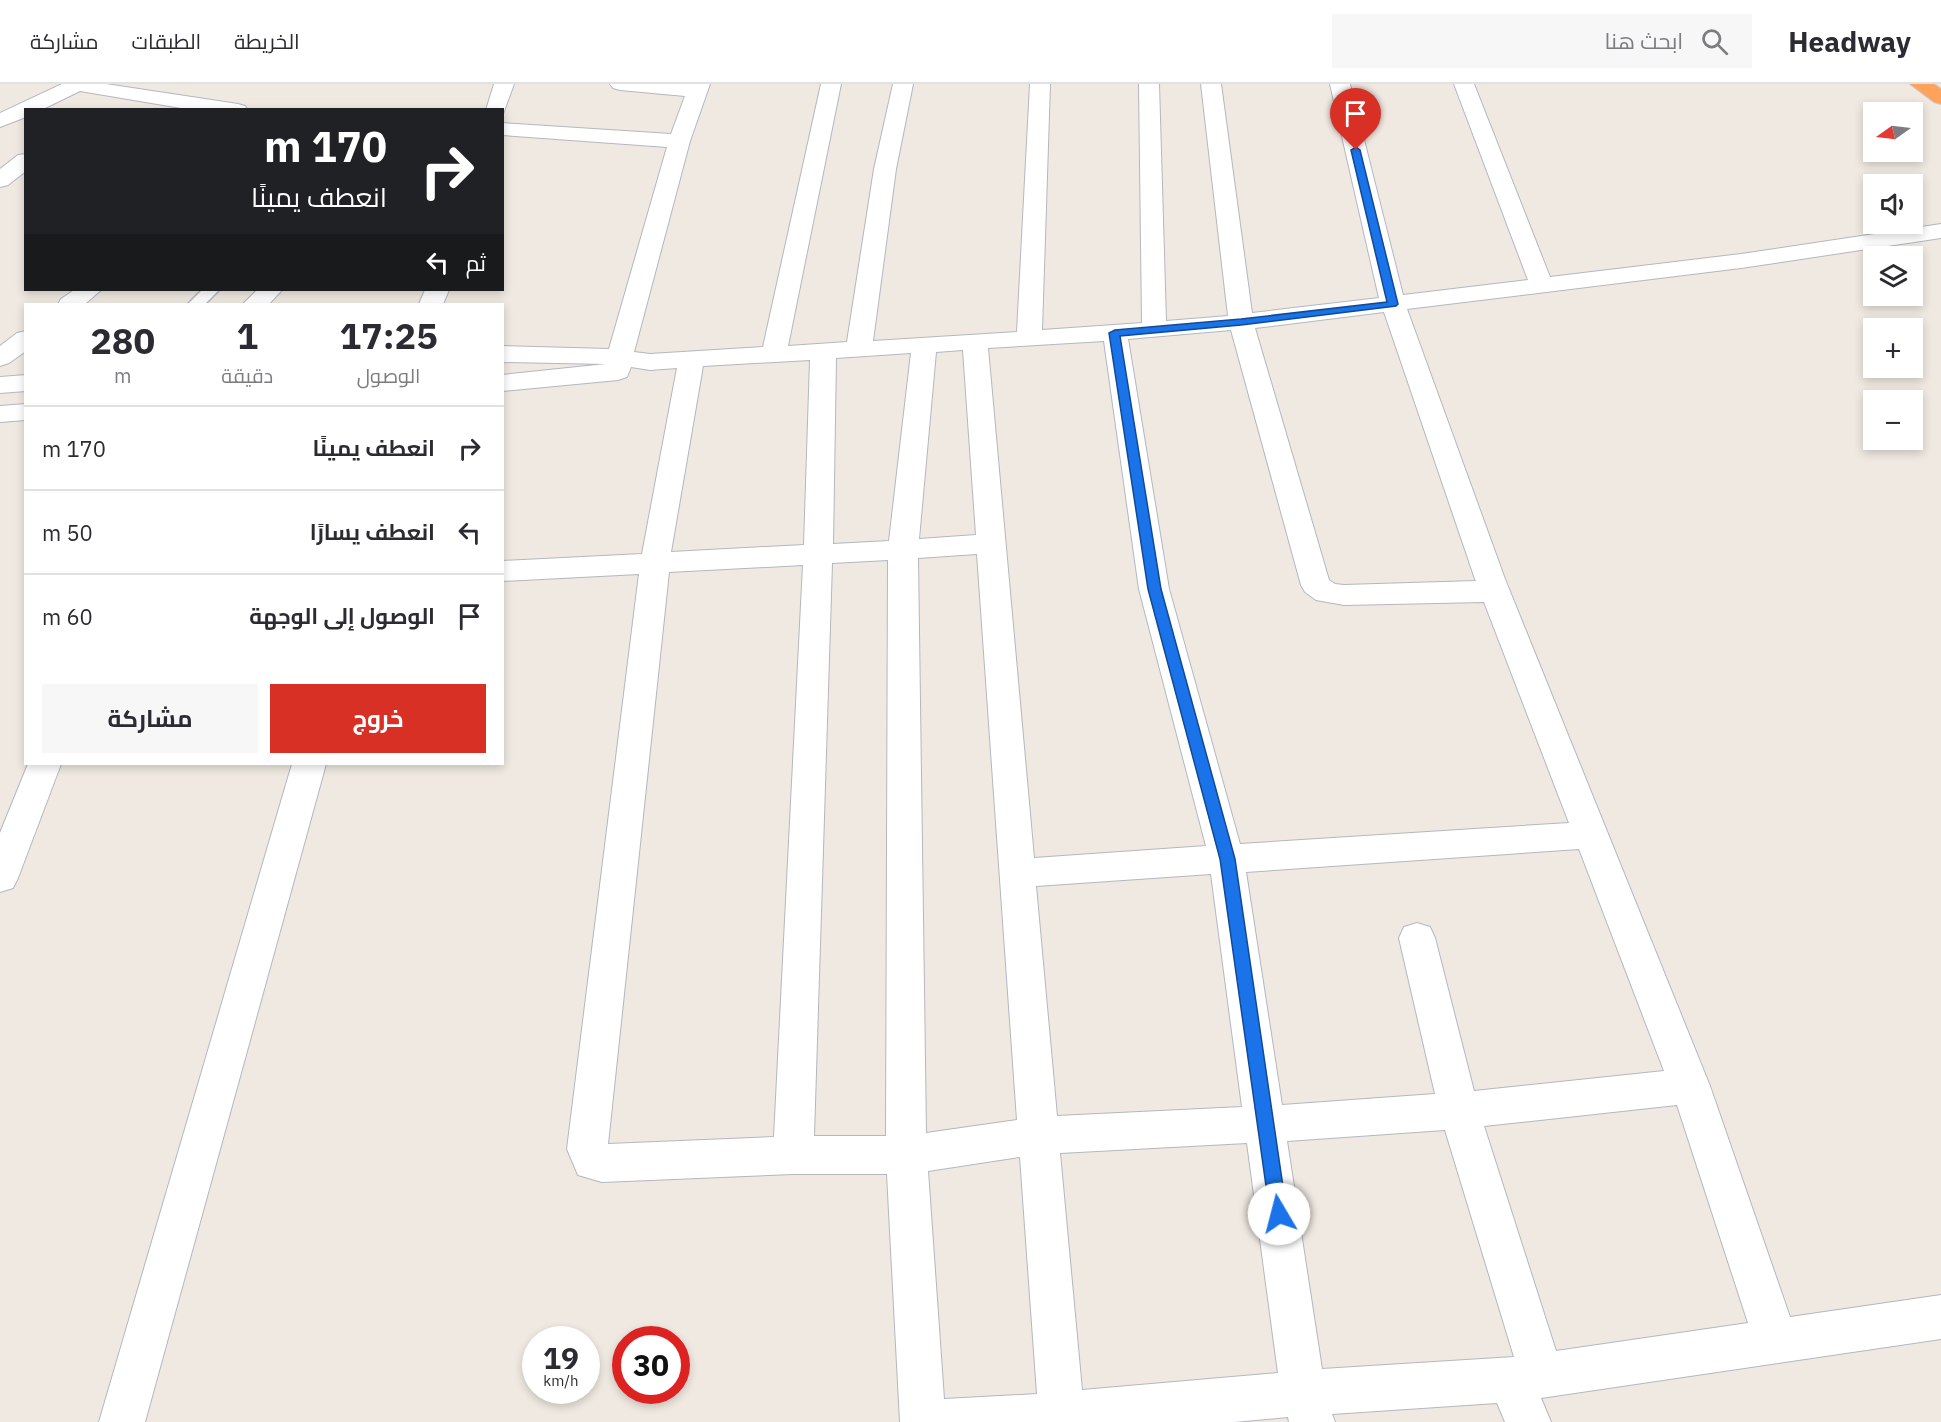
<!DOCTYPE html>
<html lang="ar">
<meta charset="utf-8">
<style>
:root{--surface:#fff;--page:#f7f7f7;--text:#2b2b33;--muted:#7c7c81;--line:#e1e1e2;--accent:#d93025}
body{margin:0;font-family:"IBM Plex Sans",Cairo,sans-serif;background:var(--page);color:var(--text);direction:rtl;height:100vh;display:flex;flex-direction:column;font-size:22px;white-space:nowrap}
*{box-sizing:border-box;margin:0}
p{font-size:20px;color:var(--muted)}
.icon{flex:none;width:33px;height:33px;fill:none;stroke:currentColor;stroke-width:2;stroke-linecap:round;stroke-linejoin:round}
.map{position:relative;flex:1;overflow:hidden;direction:ltr}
.details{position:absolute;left:24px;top:219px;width:480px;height:462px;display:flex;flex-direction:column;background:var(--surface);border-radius:0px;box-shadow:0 3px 9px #0003;direction:rtl}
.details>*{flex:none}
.guide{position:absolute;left:24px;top:24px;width:480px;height:183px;border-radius:0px;box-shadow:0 3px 9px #0003;direction:rtl;background:#202124;color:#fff;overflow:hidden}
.needle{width:39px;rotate:256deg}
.buttons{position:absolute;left:1863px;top:18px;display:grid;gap:12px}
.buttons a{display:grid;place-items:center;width:60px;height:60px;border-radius:0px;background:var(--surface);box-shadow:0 3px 9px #0003;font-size:30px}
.speed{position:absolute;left:522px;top:1242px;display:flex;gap:12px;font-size:30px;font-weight:700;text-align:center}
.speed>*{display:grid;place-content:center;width:78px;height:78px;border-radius:50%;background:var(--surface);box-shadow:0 3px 9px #0003;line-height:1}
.speed small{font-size:15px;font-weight:400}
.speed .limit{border:9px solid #d22;background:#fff;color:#111}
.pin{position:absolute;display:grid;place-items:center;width:51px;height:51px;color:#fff;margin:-62px -26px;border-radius:50% 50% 50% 0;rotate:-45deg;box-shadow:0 0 6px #0007}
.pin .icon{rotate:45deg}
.me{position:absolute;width:66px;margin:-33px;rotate:352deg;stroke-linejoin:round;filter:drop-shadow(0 0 4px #0008)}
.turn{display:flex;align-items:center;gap:21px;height:126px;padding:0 18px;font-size:27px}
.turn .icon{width:78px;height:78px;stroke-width:2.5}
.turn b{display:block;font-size:42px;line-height:51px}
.then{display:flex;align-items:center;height:57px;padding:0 18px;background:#0003;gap:12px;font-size:22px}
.eta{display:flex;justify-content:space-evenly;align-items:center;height:102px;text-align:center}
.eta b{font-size:36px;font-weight:700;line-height:42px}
.action{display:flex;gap:12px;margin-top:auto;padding:12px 18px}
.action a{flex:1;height:69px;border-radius:0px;background:var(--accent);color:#fff;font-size:24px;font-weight:700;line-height:69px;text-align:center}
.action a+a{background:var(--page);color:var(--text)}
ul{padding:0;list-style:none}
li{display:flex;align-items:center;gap:18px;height:84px;padding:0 18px;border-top:2px solid var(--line)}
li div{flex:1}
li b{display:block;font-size:22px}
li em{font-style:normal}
header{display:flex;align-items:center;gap:36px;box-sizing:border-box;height:84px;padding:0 30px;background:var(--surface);border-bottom:2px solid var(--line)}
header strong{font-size:28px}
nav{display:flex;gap:33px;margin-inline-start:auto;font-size:21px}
.search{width:420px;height:54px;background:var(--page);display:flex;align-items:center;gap:15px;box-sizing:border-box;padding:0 21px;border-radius:0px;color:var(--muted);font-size:22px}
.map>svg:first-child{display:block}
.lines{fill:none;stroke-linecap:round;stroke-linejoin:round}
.lane-casing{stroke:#b4b7c1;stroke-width:3}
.street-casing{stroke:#b4b7c1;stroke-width:2}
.secondary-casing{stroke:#b4b7c1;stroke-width:2}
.highway-casing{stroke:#c9c9c9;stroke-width:2}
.lane{fill:#fff;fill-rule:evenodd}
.street{fill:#fff;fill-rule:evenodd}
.secondary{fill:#fff;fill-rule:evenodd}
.highway{fill:#ffa35c;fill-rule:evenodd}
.route{fill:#1a73e8;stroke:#114b97;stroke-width:1.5}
</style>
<header>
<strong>Headway</strong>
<div class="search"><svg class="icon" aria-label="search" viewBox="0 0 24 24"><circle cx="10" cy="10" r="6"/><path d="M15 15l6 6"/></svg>ابحث هنا</div>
<nav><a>الخريطة</a><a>الطبقات</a><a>مشاركة</a></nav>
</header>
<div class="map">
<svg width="1941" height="1338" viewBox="0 0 1941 1338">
<rect width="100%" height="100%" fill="#efe9e1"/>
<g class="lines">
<g class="lane-casing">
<path id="lane" d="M202 206H219L205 220H188Z"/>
</g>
<g class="street-casing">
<g id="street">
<path d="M62 0H106L238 20 245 22 248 26H193L80 7 41 26H26V33L0 43V29Z"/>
<path d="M610 0H710L690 57 634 268 650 270 763 263 821 0H841L788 262 847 258 874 85 893 0H913L896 85 873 257 1017 248 1030 0H1050L1042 246 1142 239 1139 0H1159L1166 237 1228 232 1201 0H1221L1252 229 1379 214 1330 0H1350L1403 211 1528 196 1454 0H1474L1550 193 1741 170 1941 140V154L1741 184 1407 225 1505 495 1710 1002 1790 1233 1941 1211V1255L1541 1314 1551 1338H1505L1497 1319 1332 1330 1335 1338H1289L1288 1333 1234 1338H900L887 1090H793L602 1098 578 1091 567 1065 639 490 502 497V477L642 470 677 284 650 286 631 283 627 293 618 296 502 307V291L606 280 502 278V262L609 265 667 63 502 51V39L671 50 685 12 620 6 613 4ZM1384 228 1475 495 1476 497 1344 501 1335 500 1329 496 1255 244ZM1231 246 1301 501 1305 508 1316 516 1344 521 1484 518 1569 739 1240 760 1169 505 1128 255ZM1104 257 1139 505 1206 762 1034 774 988 264ZM963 266 976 451 919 455 936 268ZM911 269 889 457 833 460 836 274ZM810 276 804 461 671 468 703 282ZM977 470 1017 1036 926 1049 918 474ZM888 476 886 1052H814L832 479ZM803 481 774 1053 608 1060 669 488ZM1579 765 1664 987 1474 1007 1435 854 1430 843 1417 839 1404 843 1399 854 1435 1010 1282 1021 1246 788ZM1211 790 1242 1023 1057 1032 1036 802ZM1677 1021 1748 1239 1556 1267 1484 1042ZM1445 1046 1514 1273 1322 1285 1287 1057ZM1247 1059 1278 1289 1082 1306 1060 1069ZM1020 1073 1037 1310 944 1315 928 1087Z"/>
<path d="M26 70V87L8 101 0 103V85L18 71Z"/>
<path d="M74 206H101L85 220H58L61 215Z"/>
<path d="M257 206H282L269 220H243Z"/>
<path d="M26 247V267L9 279 0 282V262L17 249Z"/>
<path d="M26 291V307L0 309V293Z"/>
<path d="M26 320V336L0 338V322Z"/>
<path d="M28 680H61L18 794 13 804 0 808V749Z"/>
</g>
</g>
<g class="secondary-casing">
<g id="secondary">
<path d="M494 0H514L503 30 502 26H486Z"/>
<path d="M425 206H449L443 220H419Z"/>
<path d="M292 680H326L145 1338H99Z"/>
</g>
</g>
<g class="highway-casing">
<path id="highway" d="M1910 0H1934L1941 5V20L1934 18Z"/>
</g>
<use href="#lane" class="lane"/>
<use href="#street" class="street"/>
<use href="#secondary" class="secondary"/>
<use href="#highway" class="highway"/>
</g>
<path class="route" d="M1356 63 1360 66 1398 220 1396 222 1241 241 1120 252 1161 505 1235 775 1287 1130 1285 1136 1279 1138 1272 1136 1270 1130 1220 775 1148 505 1109 249 1115 246 1241 235 1387 218 1351 66Z"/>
</svg>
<div class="buttons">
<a><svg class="needle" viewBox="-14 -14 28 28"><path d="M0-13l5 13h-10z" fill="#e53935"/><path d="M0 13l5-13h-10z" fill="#7c7c81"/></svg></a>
<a><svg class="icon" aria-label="sound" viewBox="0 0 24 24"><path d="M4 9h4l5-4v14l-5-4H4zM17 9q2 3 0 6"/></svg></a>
<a><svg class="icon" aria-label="layers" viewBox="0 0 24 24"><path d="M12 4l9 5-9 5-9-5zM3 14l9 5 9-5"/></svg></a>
<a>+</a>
<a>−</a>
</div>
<div class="speed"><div>19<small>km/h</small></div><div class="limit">30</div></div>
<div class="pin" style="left:1356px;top:66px;background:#d93025"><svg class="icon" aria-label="arrive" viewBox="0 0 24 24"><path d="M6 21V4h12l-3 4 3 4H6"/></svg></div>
<svg class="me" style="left:1279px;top:1130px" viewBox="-20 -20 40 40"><circle r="19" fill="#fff"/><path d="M0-13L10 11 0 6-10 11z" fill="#1a73e8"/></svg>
<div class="guide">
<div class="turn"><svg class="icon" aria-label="right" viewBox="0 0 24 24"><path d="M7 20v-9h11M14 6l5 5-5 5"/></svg><div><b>170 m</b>انعطف يمينًا</div></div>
<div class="then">ثم<svg class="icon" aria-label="left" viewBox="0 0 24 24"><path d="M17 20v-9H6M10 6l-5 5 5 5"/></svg></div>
</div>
<section class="details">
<div class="eta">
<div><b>17:25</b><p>الوصول</p></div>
<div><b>1</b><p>دقيقة</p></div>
<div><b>280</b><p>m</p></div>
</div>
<ul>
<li><svg class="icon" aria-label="right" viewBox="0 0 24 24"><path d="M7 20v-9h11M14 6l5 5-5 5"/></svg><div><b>انعطف يمينًا</b></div><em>170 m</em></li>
<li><svg class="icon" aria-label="left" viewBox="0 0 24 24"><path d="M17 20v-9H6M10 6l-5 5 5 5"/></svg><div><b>انعطف يسارًا</b></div><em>50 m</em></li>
<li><svg class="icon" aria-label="arrive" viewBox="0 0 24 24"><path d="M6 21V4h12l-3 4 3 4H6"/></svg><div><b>الوصول إلى الوجهة</b></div><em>60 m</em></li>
</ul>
<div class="action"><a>خروج</a><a>مشاركة</a></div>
</section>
</div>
